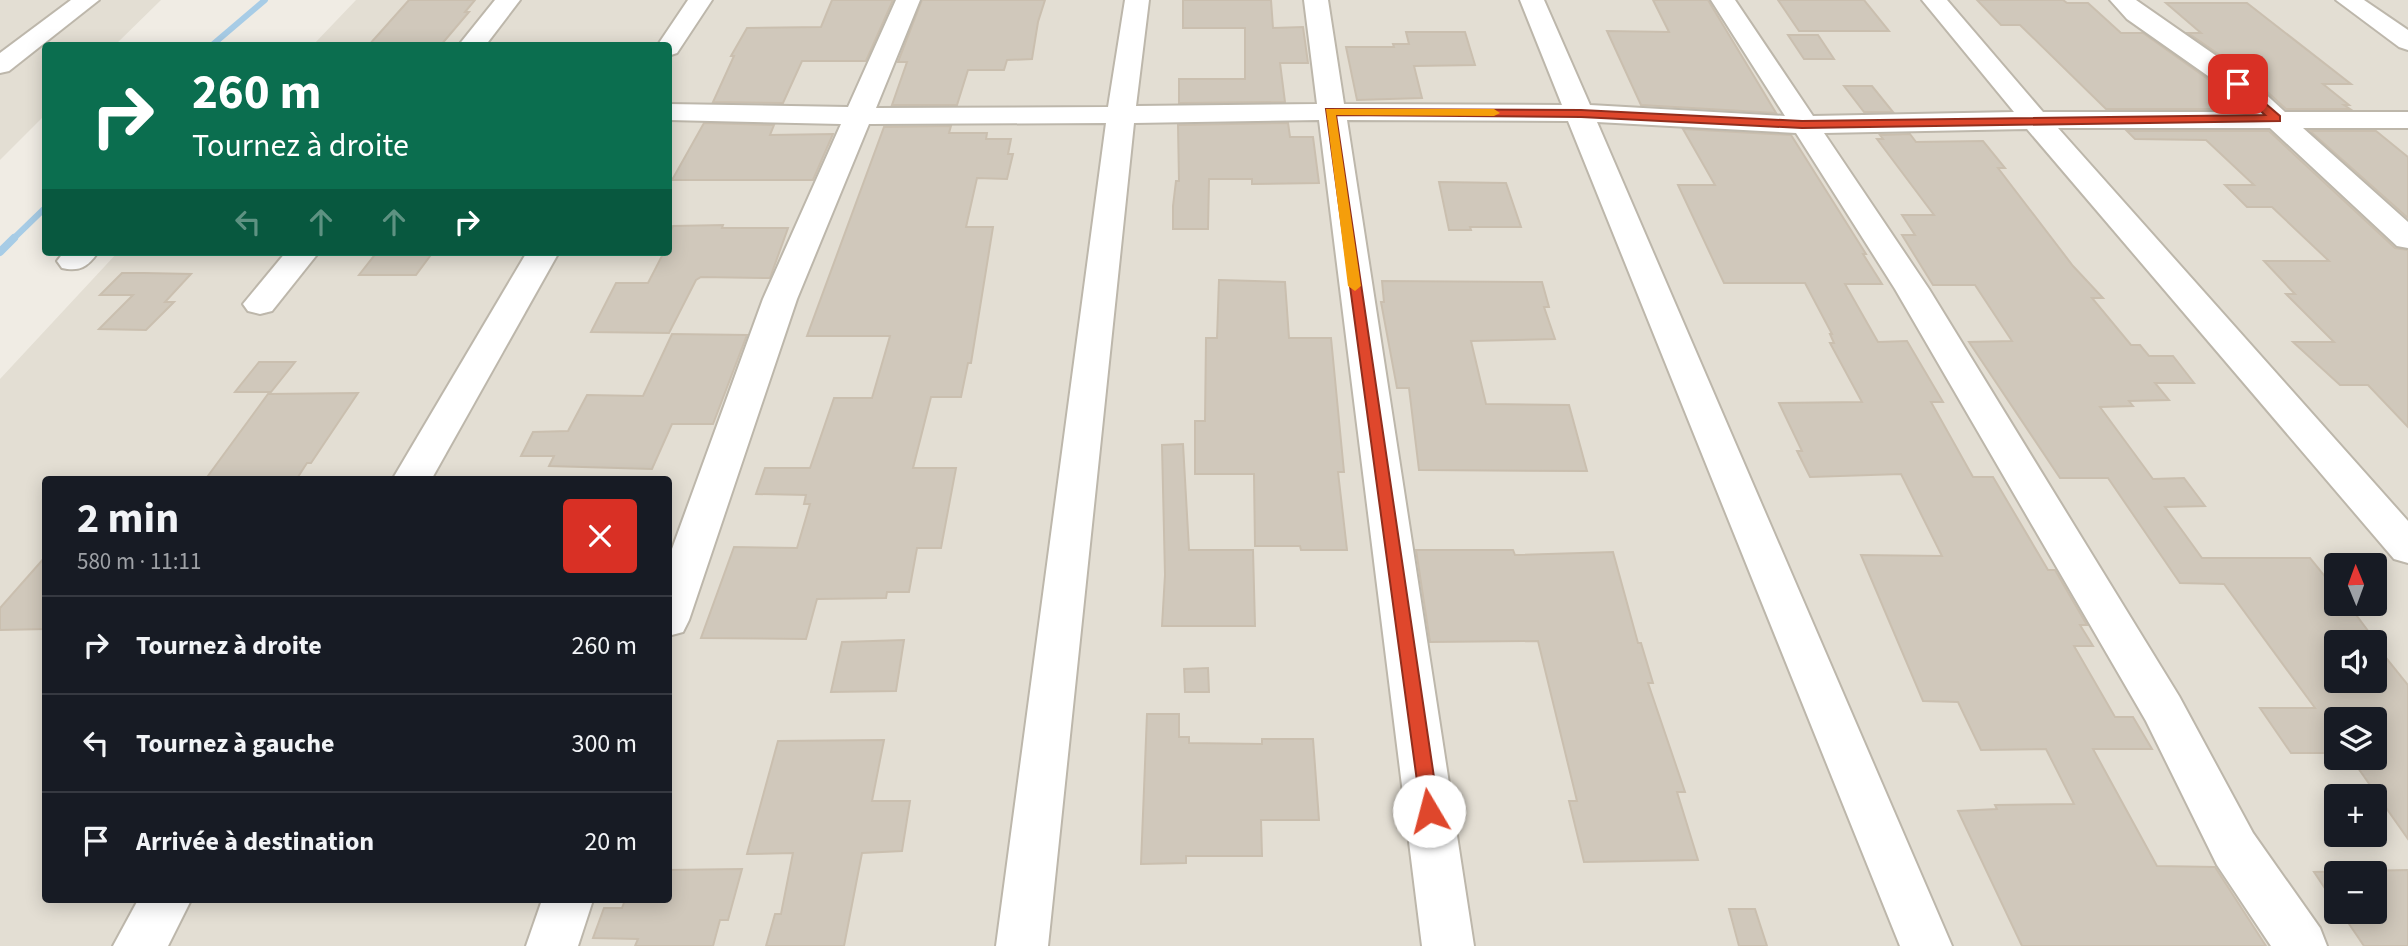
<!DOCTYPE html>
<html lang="fr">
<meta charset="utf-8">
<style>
:root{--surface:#171b24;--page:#242831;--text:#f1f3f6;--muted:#9ea1a6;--line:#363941}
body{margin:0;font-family:"Source Sans 3",sans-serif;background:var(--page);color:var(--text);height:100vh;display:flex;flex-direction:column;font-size:26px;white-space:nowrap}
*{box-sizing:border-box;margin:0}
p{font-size:23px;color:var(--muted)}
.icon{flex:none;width:38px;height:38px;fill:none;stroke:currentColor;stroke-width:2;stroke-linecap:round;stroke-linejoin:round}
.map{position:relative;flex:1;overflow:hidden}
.sheet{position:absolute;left:42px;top:476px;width:630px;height:427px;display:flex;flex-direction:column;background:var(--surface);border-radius:7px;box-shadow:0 4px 18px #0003}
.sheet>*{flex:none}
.hud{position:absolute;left:42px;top:42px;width:630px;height:214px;border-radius:7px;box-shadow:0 4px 18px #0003;background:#0b6e4f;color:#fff;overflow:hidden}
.needle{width:46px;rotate:359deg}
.controls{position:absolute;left:2324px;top:553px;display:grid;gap:14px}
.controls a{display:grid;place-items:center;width:63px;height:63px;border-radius:7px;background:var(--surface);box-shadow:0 4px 18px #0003;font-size:35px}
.pin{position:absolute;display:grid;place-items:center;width:60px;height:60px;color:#fff;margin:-30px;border-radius:14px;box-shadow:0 4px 10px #0006}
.me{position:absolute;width:77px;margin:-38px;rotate:352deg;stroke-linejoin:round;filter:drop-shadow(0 0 5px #0008)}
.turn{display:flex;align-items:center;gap:24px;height:147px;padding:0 35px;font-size:32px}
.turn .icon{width:91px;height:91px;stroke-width:2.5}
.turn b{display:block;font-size:49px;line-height:60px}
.lanes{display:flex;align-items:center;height:66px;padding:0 35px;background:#0003;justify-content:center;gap:35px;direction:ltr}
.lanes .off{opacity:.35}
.round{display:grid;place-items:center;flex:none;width:74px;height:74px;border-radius:7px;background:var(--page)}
.headline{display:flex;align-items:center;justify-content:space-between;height:119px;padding:0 35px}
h1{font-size:42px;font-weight:700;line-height:52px}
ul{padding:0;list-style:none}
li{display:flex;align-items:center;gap:21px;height:98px;padding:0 35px;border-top:2px solid var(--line)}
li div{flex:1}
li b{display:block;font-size:26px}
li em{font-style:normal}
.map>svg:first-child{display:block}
.residential{fill:#e3ded3;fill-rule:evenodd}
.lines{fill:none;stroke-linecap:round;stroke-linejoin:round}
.stream-far1{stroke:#a7cce6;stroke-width:6}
.stream{stroke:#a7cce6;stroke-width:8}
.building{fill:#d0c8bb;stroke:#cabfaf;stroke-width:2}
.minor-casing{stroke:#bdb7ab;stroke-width:4}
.minor{fill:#fff;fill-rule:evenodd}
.route{fill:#df472c;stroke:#912e1d;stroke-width:2}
.slow{fill:#f59e0b}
</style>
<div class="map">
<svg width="2408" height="946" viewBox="0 0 2408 946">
<rect width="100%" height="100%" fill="#f0ece4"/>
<g class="residential">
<path d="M0 0H161L115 45 46 46 45 115 0 160Z"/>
<path d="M356 0H2408V946H0V379L118 252H668V46L313 45ZM46 480H668V900H46ZM2336 565H2375V604H2336ZM2336 642H2375V681H2336ZM2336 719H2375V758H2336ZM2336 796H2375V835H2336ZM2336 873H2375V912H2336Z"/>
</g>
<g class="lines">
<g class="stream-far1">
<path d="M211 46 265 0"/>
<path d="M12 240 46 207"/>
</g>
<path class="stream" d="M0 252 14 238"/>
</g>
<g class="building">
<path d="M409 0H475L465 12H469L441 45 368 46Z"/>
<path d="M832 0H893L866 61H802L783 103 713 102 734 56H731L747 28 821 27Z"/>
<path d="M922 0H1045L1038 22 1032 59 1007 60 1004 70H968L957 105H892L907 62H898Z"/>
<path d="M1183 0H1271L1273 28 1303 27 1308 63H1280L1285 102 1179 103V79H1245V28H1183Z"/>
<path d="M1653 0H1708L1776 113 1641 105 1607 31 1669 32Z"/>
<path d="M1778 0H1864L1889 31H1799Z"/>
<path d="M1977 0H2063L2067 3H2088L2121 33H2143L2226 92 2245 109H2106L2020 25H2001Z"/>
<path d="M2166 3H2247L2351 84H2323L2349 105H2344L2350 109H2286L2250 76 2188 33H2201Z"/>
<path d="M1406 32H1465L1475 65 1414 66 1422 98 1357 100 1346 47H1394L1393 44H1409Z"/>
<path d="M1788 35H1818L1834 59H1804Z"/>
<path d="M1844 86H1872L1893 112H1864Z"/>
<path d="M704 123 774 125 770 135 833 134 813 180H672Z"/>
<path d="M1288 123 1290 137H1313L1319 183 1252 184V179H1209L1208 229H1173V206L1176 181H1179L1178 125Z"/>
<path d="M951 126 949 133H987L986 139H1011L1008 154H1013L1007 179 977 178 966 227H993L971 363H968L961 397H931L913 468H956L941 548H917L909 592H887L886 598 817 599 806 639 701 638 734 547 797 548 810 504H804L806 495 756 494 765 468H810L834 398H872L890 336H807L884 127Z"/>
<path d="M1683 129 1791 135 1866 254H1863L1882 284H1845L1878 342 1907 341 1943 402H1931L1973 477H1993L2048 570H2055L2087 625H2080L2093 646H2074L2115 717H2133L2152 749H2093L2157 866 2215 867 2266 946H2022L1958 811 1997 809 1995 805 2074 804 2046 749 1981 750 1958 702 1923 701 1861 555 1942 556 1901 474 1810 477 1797 451H1802L1779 403 1862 402 1830 343H1834L1830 334H1832L1805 283H1724L1678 185H1715Z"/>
<path d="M2127 131H2269L2395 248 2408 250V427L2368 385H2340L2293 342H2334L2286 294H2295L2264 261H2329L2272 207H2247L2225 185H2254L2206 140 2135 139Z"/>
<path d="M2310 131H2376L2408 157V218Z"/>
<path d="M1910 134 1916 142 1983 141 2005 168H1998L2073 266 2103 298H2092L2131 345H2140L2149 356H2173L2194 383H2155L2169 400 2129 401 2133 406 2100 407 2153 479 2184 478 2205 506 2165 507 2202 558H2310L2336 590V604H2348L2377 643 2336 642V681H2375V644L2408 685V839L2351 758H2375V719H2336V753H2291L2260 708H2315L2224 584 2180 583 2108 478H2060L1969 342 2012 341 1975 285H1933L1902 235H1915L1902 215H1934L1877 139H1883L1880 135Z"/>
<path d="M1439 182 1506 183 1521 227H1470L1471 230H1449Z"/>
<path d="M723 225 722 228H788L770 278 701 277 696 280 669 333 591 332 616 283H648L664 252H668V236L673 226Z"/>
<path d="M377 252H433L416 275H359Z"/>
<path d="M122 273H144L191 274 165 302H174L146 330 99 329 133 295H100Z"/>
<path d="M1219 280 1285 282 1289 338H1331L1344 472H1338L1347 550H1301L1300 546H1255L1254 474H1195V421H1205L1206 338H1217Z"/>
<path d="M1382 281 1542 282 1549 307H1544L1555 339 1471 341 1486 404 1569 405 1587 471 1419 470 1409 388H1397L1381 302H1384Z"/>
<path d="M672 334 747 335 713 424H672L652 469 549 466 554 456H521L533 432 568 431 587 395 643 396Z"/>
<path d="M259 362H295L271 392H235Z"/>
<path d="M358 393 311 463H307L296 480H205L268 394Z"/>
<path d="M1183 444 1189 550H1253L1255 626H1162L1165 575 1162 445Z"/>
<path d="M1416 550H1513L1515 555 1613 552 1638 643H1641L1653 683H1648L1685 792H1677L1698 860 1584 862 1569 801H1577L1538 641 1430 642Z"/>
<path d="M46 556V629L0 630V608Z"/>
<path d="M904 640 896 691 831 692 842 642Z"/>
<path d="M1208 668 1209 692H1185L1184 669Z"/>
<path d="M1147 714H1179V737H1189V743L1262 744V739H1313L1319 820H1261L1262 856H1186V863L1141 864Z"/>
<path d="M884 740 872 801H910L902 851 862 853 844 946H766L775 914H781L793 853 747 854 778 741Z"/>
<path d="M742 869 728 920H720L713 946H635L638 939 593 938 604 908H622L625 900H668V870Z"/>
<path d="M2408 870V946H2364L2341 912H2375V873H2336V905L2314 872Z"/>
<path d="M1729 909H1755L1767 946H1739Z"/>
</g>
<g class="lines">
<g class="minor-casing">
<g id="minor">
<path d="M71 0H99L9 71 0 73V53Z"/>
<path d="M495 0H520L485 46H458Z"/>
<path d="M688 0H712L677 53 668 56V46H657Z"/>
<path d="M896 0H920L876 108 1108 107 1125 0H1149L1136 106 1317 104 1304 0H1328L1344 104 1562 105 1520 0H1544L1590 105 1785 116 1711 0H1735L1813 116 2014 112 1922 0H1947L2043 112H2252L2228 90 2127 19 2110 0H2136L2248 78 2285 112H2408V128H2303L2408 222V248L2397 246 2270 128H2058L2408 521V563L2394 559 2027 129 1824 133 1929 289 2179 696 2253 833 2320 928 2327 946H2271L2217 865 2146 721 1895 289 1796 133 1597 122 1952 946H1900L1568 121 1347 120 1474 946H1422L1319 120 1134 123 1048 946H996L1106 123 869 124 797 299 689 620 683 632 668 636V560L763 299 841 124 668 120V104L848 107Z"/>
<path d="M2336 0H2364L2408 30V50L2399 47Z"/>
<path d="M64 252H98C88 267 79 272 62 268L57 261Z"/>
<path d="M286 252H319L272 311 260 314 248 311 243 304Z"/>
<path d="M527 252H559L431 480H392Z"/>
<path d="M138 900H191L168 946H113Z"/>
<path d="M542 900H593L578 946H526Z"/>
</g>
</g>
<use href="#minor" class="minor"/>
</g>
<path class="route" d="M2238 80 2280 116V121L1802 128 1581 117 1336 115 1439 811 1436 818 1429 820 1422 818 1326 109 1581 110 1802 121 2265 115 2234 86 2233 84Z"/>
<path class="slow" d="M1326 109H1494L1500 113 1494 116 1336 115 1361 286 1355 291 1348 286Z"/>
</svg>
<div class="controls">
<a><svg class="needle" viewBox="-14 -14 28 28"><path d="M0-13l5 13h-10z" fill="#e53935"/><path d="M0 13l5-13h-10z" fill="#9ea1a6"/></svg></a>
<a><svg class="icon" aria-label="sound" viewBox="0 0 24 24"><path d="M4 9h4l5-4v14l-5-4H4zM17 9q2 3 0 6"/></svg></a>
<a><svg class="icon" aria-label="layers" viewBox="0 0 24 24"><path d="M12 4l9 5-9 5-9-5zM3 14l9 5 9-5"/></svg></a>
<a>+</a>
<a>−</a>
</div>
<div class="pin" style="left:2238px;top:84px;background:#d93025"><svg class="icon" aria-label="arrive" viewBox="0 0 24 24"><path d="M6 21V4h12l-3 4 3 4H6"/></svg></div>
<svg class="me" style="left:1429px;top:811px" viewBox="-20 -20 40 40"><circle r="19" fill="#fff"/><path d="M0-13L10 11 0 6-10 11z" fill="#df472c"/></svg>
<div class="hud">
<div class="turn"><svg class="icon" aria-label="right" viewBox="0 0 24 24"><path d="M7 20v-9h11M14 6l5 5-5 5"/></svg><div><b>260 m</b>Tournez à droite</div></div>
<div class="lanes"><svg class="icon off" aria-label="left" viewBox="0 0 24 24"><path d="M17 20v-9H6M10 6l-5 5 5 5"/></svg><svg class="icon off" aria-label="ahead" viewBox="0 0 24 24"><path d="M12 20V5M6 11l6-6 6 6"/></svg><svg class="icon off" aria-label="ahead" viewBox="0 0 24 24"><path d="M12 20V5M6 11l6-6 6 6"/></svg><svg class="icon" aria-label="right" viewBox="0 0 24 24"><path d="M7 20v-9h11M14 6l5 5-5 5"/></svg></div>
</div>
<section class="sheet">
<div class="headline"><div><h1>2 min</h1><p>580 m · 11:11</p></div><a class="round" style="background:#d93025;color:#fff"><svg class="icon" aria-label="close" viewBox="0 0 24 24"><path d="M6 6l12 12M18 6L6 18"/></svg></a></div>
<ul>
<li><svg class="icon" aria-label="right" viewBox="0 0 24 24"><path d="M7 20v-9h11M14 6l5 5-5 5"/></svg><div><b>Tournez à droite</b></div><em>260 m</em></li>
<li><svg class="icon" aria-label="left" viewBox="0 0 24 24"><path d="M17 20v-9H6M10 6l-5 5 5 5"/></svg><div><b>Tournez à gauche</b></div><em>300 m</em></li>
<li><svg class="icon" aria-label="arrive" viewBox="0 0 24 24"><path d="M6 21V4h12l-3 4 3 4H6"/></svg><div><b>Arrivée à destination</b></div><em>20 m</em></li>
</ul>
</section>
</div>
